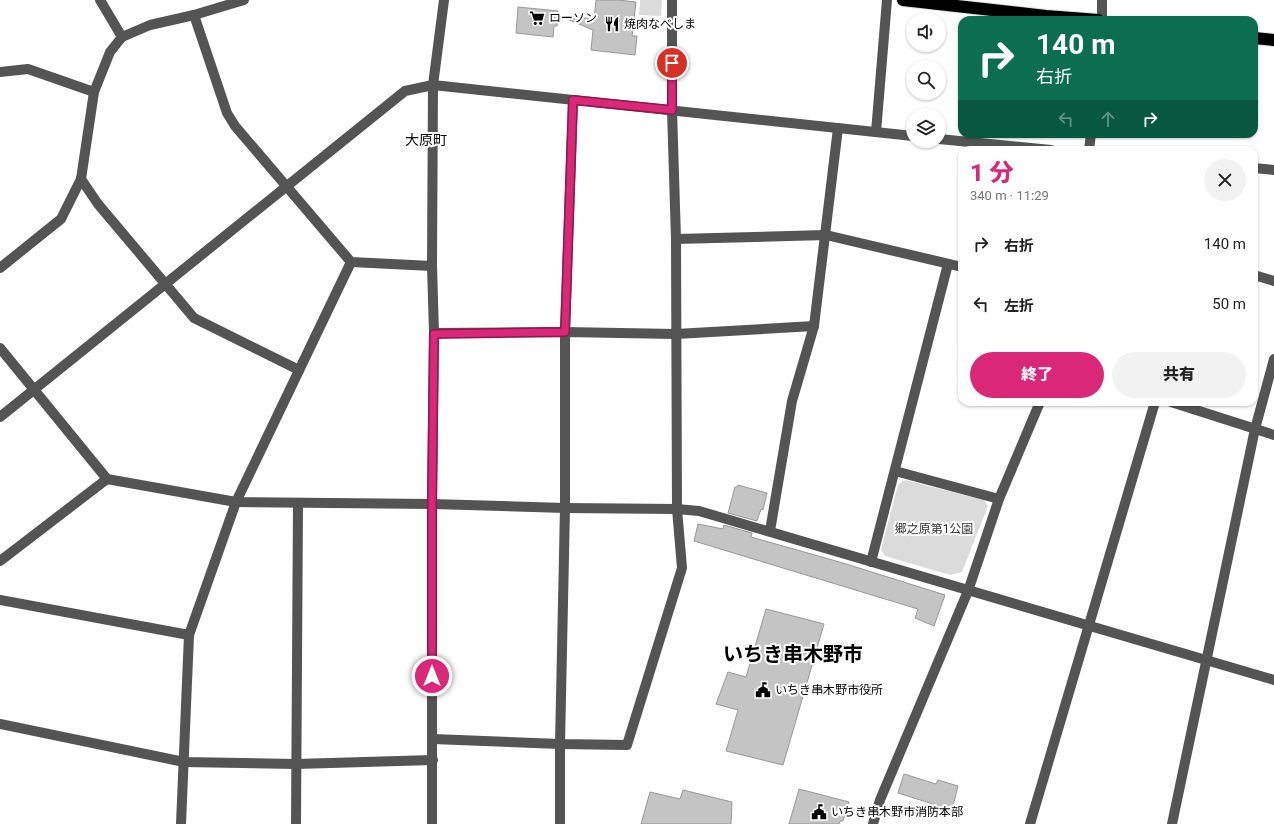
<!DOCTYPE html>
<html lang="ja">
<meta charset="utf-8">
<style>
:root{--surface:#fff;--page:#f2f2f2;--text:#222;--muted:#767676;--accent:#db2777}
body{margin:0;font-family:Roboto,"Noto Sans JP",sans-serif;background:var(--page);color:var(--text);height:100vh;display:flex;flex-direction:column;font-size:15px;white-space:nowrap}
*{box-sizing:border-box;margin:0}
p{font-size:13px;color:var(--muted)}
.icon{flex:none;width:22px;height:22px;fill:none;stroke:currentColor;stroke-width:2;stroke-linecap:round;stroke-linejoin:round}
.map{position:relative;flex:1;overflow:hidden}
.panel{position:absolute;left:958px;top:146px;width:300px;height:260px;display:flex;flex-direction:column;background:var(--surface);border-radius:12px;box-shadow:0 1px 3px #0004}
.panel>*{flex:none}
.hud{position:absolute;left:958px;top:16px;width:300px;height:122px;border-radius:12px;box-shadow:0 1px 3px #0004;background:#0b6e4f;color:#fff;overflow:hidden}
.controls{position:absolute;left:906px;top:12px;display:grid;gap:8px}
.controls a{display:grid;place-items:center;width:40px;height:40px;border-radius:50%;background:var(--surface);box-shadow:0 1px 3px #0004;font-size:20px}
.pin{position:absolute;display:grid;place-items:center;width:34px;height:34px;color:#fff;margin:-17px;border:2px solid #fff;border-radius:50%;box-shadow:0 1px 4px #0007}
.me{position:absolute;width:44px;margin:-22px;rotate:0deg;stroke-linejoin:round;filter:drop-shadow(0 0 3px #0008)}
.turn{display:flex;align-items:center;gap:14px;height:84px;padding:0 12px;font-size:18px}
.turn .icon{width:52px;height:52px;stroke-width:2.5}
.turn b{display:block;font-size:28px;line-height:34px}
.lanes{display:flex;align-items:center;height:38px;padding:0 12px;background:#0003;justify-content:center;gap:20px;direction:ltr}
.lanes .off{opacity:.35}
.round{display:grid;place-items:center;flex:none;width:42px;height:42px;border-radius:21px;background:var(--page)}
.headline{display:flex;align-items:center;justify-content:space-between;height:68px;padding:0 12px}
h1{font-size:24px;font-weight:800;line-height:30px;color:var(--accent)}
.button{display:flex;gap:8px;margin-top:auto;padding:8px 12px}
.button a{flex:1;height:46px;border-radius:24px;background:var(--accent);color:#fff;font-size:16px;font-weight:800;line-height:46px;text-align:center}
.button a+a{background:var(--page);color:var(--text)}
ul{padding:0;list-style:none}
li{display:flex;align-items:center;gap:12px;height:60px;padding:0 12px}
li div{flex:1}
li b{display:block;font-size:15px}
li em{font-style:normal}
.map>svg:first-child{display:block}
.green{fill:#dbdbdb}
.building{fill:#c4c4c4;stroke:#989898}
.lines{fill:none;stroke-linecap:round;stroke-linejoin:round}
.highway-casing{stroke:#dbdbdb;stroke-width:14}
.minor{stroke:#545454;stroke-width:10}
.highway{stroke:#000;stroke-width:12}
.route-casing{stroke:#8e194d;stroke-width:10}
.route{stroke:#db2777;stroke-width:7}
.labels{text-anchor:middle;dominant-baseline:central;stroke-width:4;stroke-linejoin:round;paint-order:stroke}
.poi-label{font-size:12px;fill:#000;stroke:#fff;text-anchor:start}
.park-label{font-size:12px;fill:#323232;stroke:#fff}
.quarter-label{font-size:14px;fill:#000;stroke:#fff}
.town-label{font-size:20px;font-weight:bold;fill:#000;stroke:#fff}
</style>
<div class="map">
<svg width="1274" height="824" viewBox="0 0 1274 824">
<rect width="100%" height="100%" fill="#fff"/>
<g class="green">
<path d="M640 0H662L661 16 639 15Z"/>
<path d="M905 480 984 500 988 506 962 572 950 575 885 556 881 549 898 485Z"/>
</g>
<g class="building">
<path d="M596 0H618L636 2 632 36H637L635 55 591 50 593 30 567 19 568 16 594 19Z"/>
<path d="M518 7 558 11 557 26H554L553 37 516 33Z"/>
<path d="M738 485 767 493 763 510 761 509 757 521 728 513 735 487H737Z"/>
<path d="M698 524 723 529 724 525 752 533 751 537 843 563 945 595 934 626 915 618 918 609 694 541Z"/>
<path d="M766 609 824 624 783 765 726 751 738 710 716 704 728 672 746 677Z"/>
<path d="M904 774 936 784 938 780 958 786 952 810 898 793Z"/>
<path d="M799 789 849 802 843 821H840L839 824H789Z"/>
<path d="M683 790 732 802 731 824H641L650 792 680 799Z"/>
</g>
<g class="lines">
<g class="highway-casing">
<g id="highway">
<path d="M903 0 1046 16 1098 20"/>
<path d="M1254 38 1274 40"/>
</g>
</g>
<g class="minor">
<path d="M100 0 122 37"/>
<path d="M1102 0V20"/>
<path d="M194 15 227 113 235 126 351 262 432 266"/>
<path d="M0 72 28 69 94 92"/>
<path d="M876 132 887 0"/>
<path d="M939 139 1051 150"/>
<path d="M1089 150 1091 134"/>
<path d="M1254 168 1274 170"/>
<path d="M81 179 98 204 194 318 299 370"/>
<path d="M676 239 826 235 962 267"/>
<path d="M0 268 61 219 81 179 94 92 110 52 122 37 150 25 194 15 244 0"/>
<path d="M1254 275 1274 281"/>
<path d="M434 333 565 332 676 334 814 326"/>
<path d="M0 348 107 479 236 502 432 504 565 508 677 509 699 511 1274 680"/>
<path d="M1171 402 1274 435"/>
<path d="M0 417 405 91 433 85 913 136"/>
<path d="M895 471 999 499"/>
<path d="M770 531 792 401 814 326 838 128"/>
<path d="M0 561 107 479"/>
<path d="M871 562 948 264"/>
<path d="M0 600 189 635"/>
<path d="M0 724 184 762 296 764 433 760"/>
<path d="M433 739 560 744 627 745 682 568 677 509 676 239 672 110V0"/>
<path d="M181 824 189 635 236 502 351 262"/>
<path d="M296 824 298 503"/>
<path d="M432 824V504L434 333 432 266 433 85 444 0"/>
<path d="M560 824V744L565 508V332L573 100"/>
<path d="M873 824 880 800 968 591 999 499 1040 402"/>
<path d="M1030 824 1155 402"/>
<path d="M1172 824 1255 429 1274 359"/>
</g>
<use href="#highway" class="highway"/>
</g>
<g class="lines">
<g class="route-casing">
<path id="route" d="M432 676V504L434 334 565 332 573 100 672 110V63"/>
</g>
<use href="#route" class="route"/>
</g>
<defs>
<g id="supermarket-bare" transform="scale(1.2)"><path d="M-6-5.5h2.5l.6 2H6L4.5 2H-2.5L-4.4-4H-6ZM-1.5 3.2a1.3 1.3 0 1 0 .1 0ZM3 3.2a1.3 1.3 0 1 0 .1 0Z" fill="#000" stroke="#fff" stroke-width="2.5" paint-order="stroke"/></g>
<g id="restaurant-bare" transform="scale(1.2)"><path d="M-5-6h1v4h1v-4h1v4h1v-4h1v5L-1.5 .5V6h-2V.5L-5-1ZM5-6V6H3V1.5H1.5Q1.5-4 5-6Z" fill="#000" stroke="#fff" stroke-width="2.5" paint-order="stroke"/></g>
<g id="civic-bare" transform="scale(1.2)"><path d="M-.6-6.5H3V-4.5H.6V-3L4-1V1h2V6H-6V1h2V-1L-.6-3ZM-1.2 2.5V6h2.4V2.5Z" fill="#000" stroke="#fff" stroke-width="2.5" paint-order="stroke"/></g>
</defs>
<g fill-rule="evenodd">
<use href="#supermarket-bare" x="537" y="18"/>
<use href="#restaurant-bare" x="612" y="24"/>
<use href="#civic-bare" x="763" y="690"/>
<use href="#civic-bare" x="819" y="812"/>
</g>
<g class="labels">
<g class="poi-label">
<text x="549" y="18">ローソン</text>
<text x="624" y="24">焼肉なべしま</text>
<text x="775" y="690">いちき串木野市役所</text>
<text x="831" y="812">いちき串木野市消防本部</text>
</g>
<g class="park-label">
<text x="934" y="529">郷之原第1公園</text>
</g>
<g class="quarter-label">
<text x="426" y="140">大原町</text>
</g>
<g class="town-label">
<text x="793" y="654">いちき串木野市</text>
</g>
</g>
</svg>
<div class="controls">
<a><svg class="icon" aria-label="sound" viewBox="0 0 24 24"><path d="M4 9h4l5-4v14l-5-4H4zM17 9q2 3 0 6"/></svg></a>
<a><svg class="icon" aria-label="search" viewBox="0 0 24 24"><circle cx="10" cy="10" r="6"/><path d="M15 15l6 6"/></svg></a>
<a><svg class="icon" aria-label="layers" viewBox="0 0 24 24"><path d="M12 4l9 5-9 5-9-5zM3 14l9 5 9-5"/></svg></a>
</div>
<div class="pin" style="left:672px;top:63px;background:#d93025"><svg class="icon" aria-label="arrive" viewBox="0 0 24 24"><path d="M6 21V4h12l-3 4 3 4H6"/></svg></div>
<svg class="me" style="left:432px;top:676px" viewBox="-20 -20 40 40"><circle r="17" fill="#db2777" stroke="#fff" stroke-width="3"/><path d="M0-11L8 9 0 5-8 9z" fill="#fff"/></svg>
<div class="hud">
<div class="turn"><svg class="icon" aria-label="right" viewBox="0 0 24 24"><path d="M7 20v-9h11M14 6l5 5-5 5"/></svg><div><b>140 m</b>右折</div></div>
<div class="lanes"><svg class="icon off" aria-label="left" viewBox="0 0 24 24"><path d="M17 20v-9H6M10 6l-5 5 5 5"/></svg><svg class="icon off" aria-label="ahead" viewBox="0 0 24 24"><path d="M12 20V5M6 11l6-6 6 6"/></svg><svg class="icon" aria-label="right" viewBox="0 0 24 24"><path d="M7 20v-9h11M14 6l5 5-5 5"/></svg></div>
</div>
<section class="panel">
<div class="headline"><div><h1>1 分</h1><p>340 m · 11:29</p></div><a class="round"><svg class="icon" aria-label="close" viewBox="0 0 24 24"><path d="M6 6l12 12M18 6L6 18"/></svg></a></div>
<ul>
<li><svg class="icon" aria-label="right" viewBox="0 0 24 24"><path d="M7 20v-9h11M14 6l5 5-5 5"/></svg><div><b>右折</b></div><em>140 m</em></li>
<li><svg class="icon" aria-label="left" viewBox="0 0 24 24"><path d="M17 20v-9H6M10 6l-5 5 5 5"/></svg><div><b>左折</b></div><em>50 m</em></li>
</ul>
<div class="button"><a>終了</a><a>共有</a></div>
</section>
</div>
